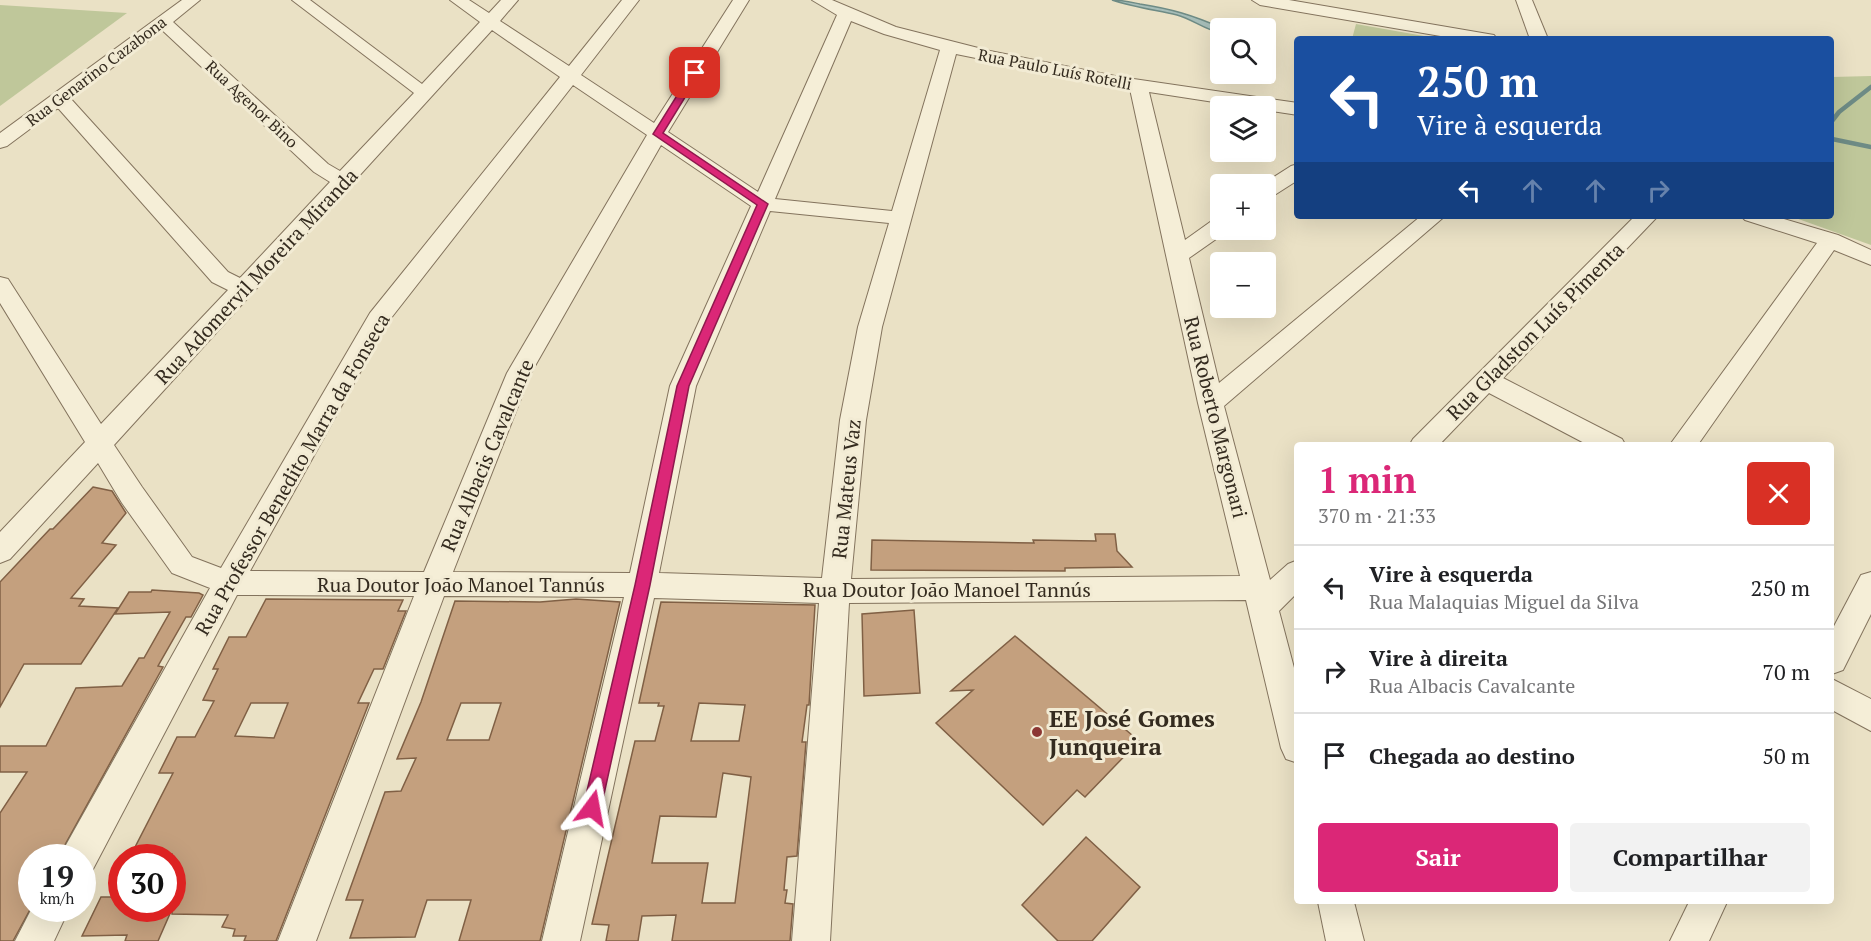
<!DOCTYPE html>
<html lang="pt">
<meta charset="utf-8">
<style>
:root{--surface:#fff;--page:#f2f2f2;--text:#202124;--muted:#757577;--line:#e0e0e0;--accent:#db2777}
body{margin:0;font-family:"PT Serif",serif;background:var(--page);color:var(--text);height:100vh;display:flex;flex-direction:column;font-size:22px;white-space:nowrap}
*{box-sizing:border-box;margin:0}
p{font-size:20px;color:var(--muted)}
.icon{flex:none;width:33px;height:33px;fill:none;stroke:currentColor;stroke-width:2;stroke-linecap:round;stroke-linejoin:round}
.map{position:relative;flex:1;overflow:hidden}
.sheet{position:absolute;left:1294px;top:442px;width:540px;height:462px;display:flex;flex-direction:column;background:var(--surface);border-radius:6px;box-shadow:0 6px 24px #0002}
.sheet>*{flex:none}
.top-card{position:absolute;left:1294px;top:36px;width:540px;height:183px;border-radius:6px;box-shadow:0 6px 24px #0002;background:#1a4fa0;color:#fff;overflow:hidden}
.controls{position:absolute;left:1210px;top:18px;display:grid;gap:12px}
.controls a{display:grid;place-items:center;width:66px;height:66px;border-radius:6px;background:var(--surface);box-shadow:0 6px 24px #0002;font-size:30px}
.speed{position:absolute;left:18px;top:844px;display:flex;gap:12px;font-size:30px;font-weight:700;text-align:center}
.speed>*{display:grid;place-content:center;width:78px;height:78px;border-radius:50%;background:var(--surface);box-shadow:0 6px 24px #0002;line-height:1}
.speed small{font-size:15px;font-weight:400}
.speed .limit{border:9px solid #d22;background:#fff;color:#111}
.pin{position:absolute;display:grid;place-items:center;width:51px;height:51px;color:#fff;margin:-26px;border-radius:12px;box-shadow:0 3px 9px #0006}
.me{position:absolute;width:66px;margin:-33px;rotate:13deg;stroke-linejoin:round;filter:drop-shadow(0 0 4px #0008)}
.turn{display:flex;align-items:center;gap:21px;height:126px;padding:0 24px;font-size:27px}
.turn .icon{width:78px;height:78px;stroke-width:2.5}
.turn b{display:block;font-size:42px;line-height:51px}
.lanes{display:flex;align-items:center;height:57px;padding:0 24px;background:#0003;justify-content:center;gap:30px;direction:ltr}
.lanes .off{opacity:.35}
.round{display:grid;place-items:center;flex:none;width:63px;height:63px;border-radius:6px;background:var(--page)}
.head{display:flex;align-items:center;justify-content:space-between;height:102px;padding:0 24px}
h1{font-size:36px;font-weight:800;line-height:45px;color:var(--accent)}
.button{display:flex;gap:12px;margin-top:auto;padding:12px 24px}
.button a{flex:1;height:69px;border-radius:6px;background:var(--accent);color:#fff;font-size:24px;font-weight:800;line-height:69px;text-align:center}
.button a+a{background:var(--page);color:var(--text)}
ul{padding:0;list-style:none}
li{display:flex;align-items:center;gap:18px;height:84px;padding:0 24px;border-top:2px solid var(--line)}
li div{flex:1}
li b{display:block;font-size:22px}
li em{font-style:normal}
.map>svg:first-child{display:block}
.green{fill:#bfc79a}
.water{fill:#a6bdb8;stroke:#6e8b85;stroke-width:1.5}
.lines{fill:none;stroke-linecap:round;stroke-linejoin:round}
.stream{stroke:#6e8b85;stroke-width:4.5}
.building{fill:#c4a07e;stroke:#806045;stroke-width:1.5;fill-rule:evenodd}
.minor-casing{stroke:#83735d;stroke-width:2}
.minor{fill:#f5eed7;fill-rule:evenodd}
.route{fill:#db2777;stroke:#8e194d;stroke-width:1.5}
.poi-dot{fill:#8c3733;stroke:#f2ebd4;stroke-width:2}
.labels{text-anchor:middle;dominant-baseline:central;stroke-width:6;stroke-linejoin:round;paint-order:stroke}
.far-street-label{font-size:16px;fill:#342b1f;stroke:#f2ebd4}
.street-label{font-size:20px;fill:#342b1f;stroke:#f2ebd4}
.near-poi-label{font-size:24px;font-weight:bold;fill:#342b1f;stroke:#f2ebd4;text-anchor:start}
</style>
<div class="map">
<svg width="1871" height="941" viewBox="0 0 1871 941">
<rect width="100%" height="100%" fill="#eae1c5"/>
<g class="green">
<path d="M0 5 127 13 0 106Z"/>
<path d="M1356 24 1441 39H1352Z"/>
<path d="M1871 76V245L1790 216H1832V77Z"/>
</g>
<path class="water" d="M1112 0C1122 0 1130 2 1140 4 1172 9 1192 15 1222 28L1221 33C1205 30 1192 19 1177 15 1155 10 1133 7 1112 0Z"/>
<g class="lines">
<g class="stream">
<path d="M1832 121 1839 112 1871 87"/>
<path d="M1832 139 1871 147"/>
</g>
</g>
<g class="building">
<path d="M93 487 112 491 126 513 102 543 116 545 71 598 84 599 79 606 118 608 81 664H24L0 707V582L50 529H53Z"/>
<path d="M1095 534H1115L1117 551 1132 567 1065 568V571L871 570 872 540 1034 543 1033 540 1096 541Z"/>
<path d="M152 590 199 593 203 595 191 617H186L158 666 163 667 61 852H54L51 858H32V906L13 941H0V813L27 772H0V746H46L76 688 122 686 139 658H144L170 612 115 614 129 592H151Z"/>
<path d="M266 599 403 600 398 611H406L383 669H374L358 703H369L276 941H244L246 936H233L235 929 222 927 228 915 172 914V854L131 855 173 773H159L177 737H195L214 701 203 700 218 669H213L229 637H246ZM251 703H288L274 738 235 736Z"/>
<path d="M576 599 620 602 540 941H459L471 900H427L415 937 350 938 363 900H346L385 792 401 791 416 758 397 759 421 702 455 601 540 602ZM461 703H501L489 740H447Z"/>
<path d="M661 602 815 605 809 705H807L802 742H806L797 856 787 857 784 890H787L785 903 793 904 790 941H672L676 915 642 916 638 941H606L609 925 592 924 635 741H655L664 706H658L659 703H639ZM699 703 745 705 739 741H691ZM723 773 751 777 735 903H702L708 863H652L660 816 716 817Z"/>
<path d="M914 610 920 693 864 696 862 614Z"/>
<path d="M1015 636 1139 741 1085 797 1077 790 1043 825 936 723 973 690 951 691Z"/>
<path d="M1086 837 1140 887 1092 941H1058L1022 905Z"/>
<path d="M101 897H122V909H172L158 941H125L127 935 82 936Z"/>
</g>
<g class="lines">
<g class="minor-casing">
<g id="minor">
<path d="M182 0H200L173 22 328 164 340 171 414 93 292 0H310L422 84 480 22 450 0H469L489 13 501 0H518L500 21 569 66 622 0H639L581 75 654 123 733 0H749L668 132 758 192 837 15 812 0H832L896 27 990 51 1120 77 1298 103V115L1266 110V106H1240L1149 92 1185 240 1213 220 1221 219V230H1229L1189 258 1219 383 1421 216H1445L1224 406 1270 580 1288 564 1298 560V592L1279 611 1298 683V763L1286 759 1281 748 1246 600 849 603 830 941H792L819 603 654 598 580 941H542L624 597 444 596 316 941H278L414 596 237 595 92 871 82 874V858H61L66 845 210 588 172 573 122 503 98 463 10 559 0 563V532L85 442 0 303V277L8 279 101 424 228 290 212 282 58 108 7 146 0 148V133ZM851 21 884 34 940 50 892 211 775 199ZM162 30 314 172 330 182 240 278 228 272 71 99ZM492 30 560 77 370 313 221 568 192 557 142 487 114 445ZM956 54 1130 89 1198 403 1240 576 851 579 866 420 882 327ZM573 85 647 135 507 373 424 572 250 571 388 322ZM661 145 751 206 670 386 630 573 453 572 531 373ZM770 211 889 223 858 327 840 420 822 578 659 573 696 386Z"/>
<path d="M1252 0H1289L1488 34 1494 35 1497 39H1458L1260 5Z"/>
<path d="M1516 0H1532L1548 39H1530Z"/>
<path d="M1298 164V180L1273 196 1266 198V184H1263L1291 166Z"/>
<path d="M1635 216H1658L1503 378 1622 439 1626 446H1590L1489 393 1438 446H1409L1413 439Z"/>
<path d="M1741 216H1774L1838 235 1871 250V265L1834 250 1697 446H1669L1817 243 1745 220Z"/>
<path d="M1871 572V614L1843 670 1832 674V630L1861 575Z"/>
<path d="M1832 679 1871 699V731L1832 710Z"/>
<path d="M1318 902H1354L1364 941H1326Z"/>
<path d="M1689 902H1727L1709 941H1670Z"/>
<path d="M32 908 69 909 54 941H15Z"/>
</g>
</g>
<use href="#minor" class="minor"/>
</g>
<path class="route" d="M695 70 700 73 663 133 768 204 689 386 650 585 601 808 598 814 592 816 586 814 583 808 635 585 677 386 757 205 653 134 691 73Z"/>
<circle class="poi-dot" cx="1037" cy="732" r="6"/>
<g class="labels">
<g class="far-street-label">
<text transform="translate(1055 69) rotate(11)">Rua Paulo Luís Rotelli</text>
<text transform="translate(96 71) rotate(-37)">Rua Genarino Cazabona</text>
<text transform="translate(252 104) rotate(43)">Rua Agenor Bino</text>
</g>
<g class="street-label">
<text transform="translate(256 276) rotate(-47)">Rua Adomervil Moreira Miranda</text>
<text transform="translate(1535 331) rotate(-45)">Rua Gladston Luís Pimenta</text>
<text transform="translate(1216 417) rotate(76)">Rua Roberto Margonari</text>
<text transform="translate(487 455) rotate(-67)">Rua Albacis Cavalcante</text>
<text transform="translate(292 474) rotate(-60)">Rua Professor Benedito Marra da Fonseca</text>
<text transform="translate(846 489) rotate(-84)">Rua Mateus Vaz</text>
<text x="461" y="584">Rua Doutor João Manoel Tannús</text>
<text x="947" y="589">Rua Doutor João Manoel Tannús</text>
</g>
<g class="near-poi-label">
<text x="1049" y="718">EE José Gomes<tspan x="1049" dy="28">Junqueira</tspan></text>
</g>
</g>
</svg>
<div class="controls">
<a><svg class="icon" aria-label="search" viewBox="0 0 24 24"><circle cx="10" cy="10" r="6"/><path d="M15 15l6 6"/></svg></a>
<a><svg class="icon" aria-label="layers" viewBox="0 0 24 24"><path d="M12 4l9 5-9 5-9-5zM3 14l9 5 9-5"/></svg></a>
<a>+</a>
<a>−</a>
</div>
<div class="speed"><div>19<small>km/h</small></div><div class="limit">30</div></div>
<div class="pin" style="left:695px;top:73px;background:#d93025"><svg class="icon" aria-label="arrive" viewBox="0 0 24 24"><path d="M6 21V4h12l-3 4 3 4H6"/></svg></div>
<svg class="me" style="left:592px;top:808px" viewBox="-20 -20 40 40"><path d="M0-17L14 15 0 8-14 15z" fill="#db2777" stroke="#fff" stroke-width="4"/></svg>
<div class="top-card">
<div class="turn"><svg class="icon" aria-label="left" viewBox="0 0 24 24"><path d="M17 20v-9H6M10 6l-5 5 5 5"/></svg><div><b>250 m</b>Vire à esquerda</div></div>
<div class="lanes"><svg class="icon" aria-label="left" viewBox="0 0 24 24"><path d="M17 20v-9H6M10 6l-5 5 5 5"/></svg><svg class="icon off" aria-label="ahead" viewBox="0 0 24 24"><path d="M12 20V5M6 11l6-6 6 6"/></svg><svg class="icon off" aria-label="ahead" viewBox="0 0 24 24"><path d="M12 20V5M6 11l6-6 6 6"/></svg><svg class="icon off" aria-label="right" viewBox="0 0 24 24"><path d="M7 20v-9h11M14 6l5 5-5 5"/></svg></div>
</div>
<section class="sheet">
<div class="head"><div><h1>1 min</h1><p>370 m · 21:33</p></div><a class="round" style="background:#d93025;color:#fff"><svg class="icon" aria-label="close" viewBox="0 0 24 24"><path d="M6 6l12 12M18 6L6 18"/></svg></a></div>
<ul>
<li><svg class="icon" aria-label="left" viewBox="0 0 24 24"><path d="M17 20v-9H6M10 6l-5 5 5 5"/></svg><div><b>Vire à esquerda</b><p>Rua Malaquias Miguel da Silva</p></div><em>250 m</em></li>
<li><svg class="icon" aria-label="right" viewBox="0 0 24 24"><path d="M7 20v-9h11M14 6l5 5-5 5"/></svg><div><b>Vire à direita</b><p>Rua Albacis Cavalcante</p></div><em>70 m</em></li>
<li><svg class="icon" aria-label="arrive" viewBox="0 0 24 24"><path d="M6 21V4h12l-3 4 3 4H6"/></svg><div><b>Chegada ao destino</b></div><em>50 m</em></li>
</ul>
<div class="button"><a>Sair</a><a>Compartilhar</a></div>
</section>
</div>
